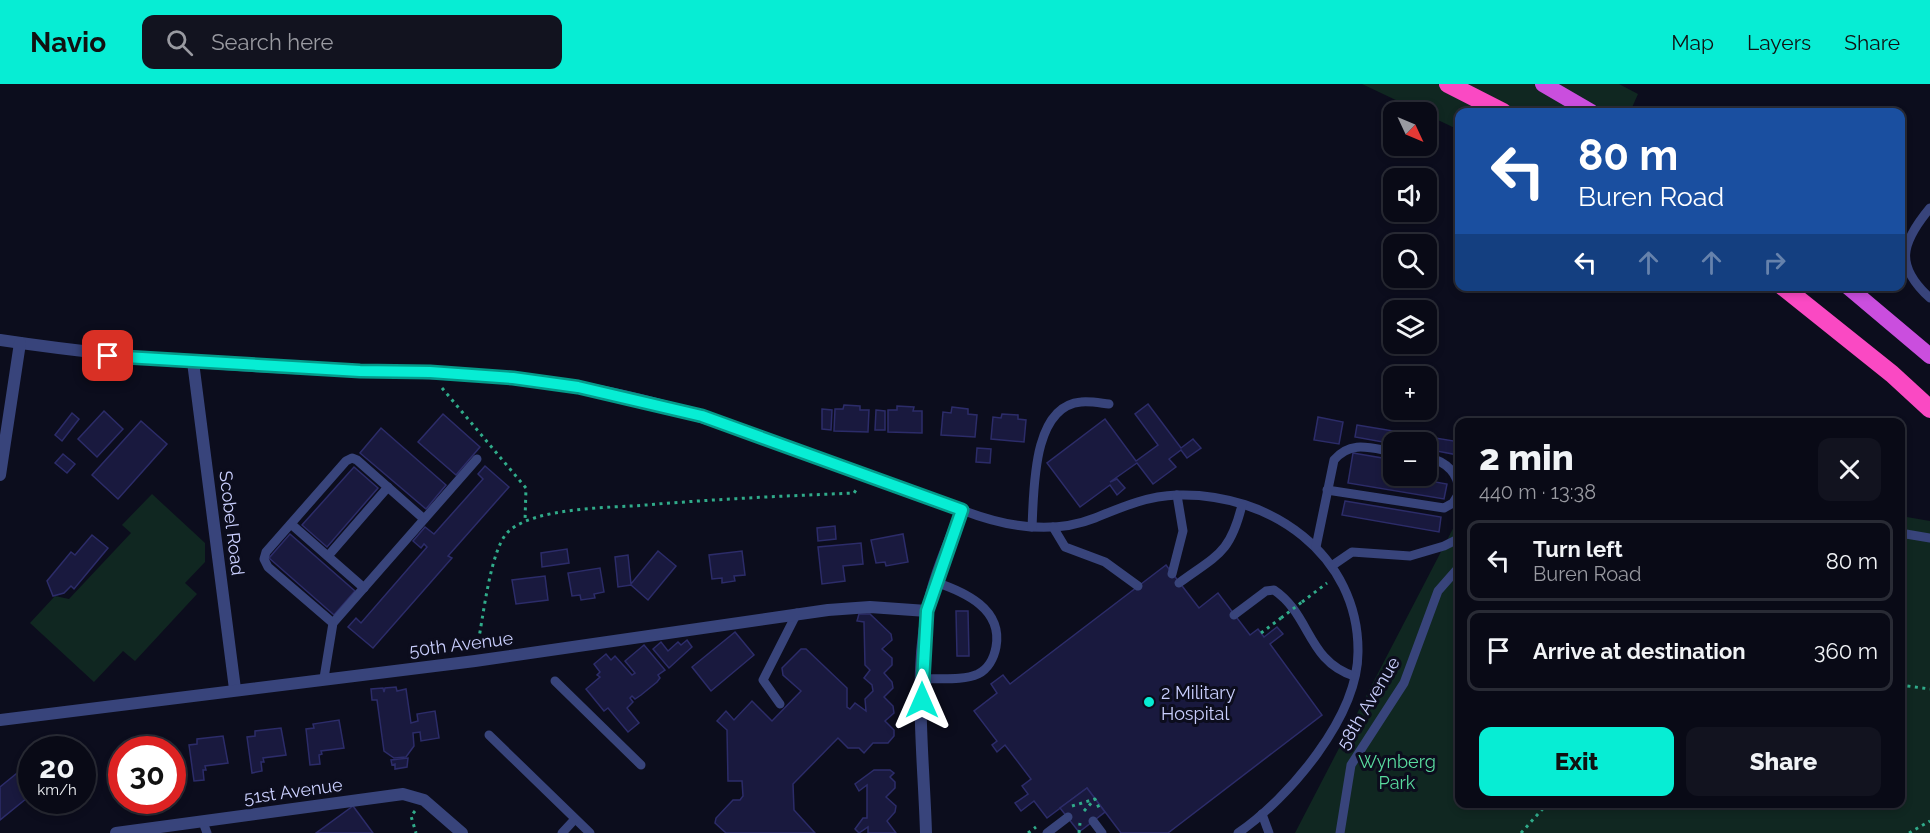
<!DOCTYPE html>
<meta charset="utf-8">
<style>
:root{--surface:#090a16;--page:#12131f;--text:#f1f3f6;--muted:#999aa1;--line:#292b35;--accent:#07edd4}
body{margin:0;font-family:Raleway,sans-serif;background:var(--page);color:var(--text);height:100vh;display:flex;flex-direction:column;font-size:22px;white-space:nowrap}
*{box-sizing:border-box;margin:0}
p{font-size:20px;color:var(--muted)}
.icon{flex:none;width:33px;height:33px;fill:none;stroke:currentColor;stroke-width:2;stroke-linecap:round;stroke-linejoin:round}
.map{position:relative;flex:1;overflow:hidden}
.details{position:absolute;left:1455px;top:334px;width:450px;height:390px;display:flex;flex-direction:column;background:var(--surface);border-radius:12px;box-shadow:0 3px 9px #0003,0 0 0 2px var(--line)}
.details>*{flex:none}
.hud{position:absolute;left:1455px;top:24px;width:450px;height:183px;border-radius:12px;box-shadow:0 3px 9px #0003,0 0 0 2px var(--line);background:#1a4fa0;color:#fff;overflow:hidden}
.needle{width:39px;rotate:134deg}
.controls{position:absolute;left:1383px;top:18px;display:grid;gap:12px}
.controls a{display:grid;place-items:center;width:54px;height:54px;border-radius:12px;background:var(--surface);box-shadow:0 3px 9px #0003,0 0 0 2px var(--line);font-size:30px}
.speed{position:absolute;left:18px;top:652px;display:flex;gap:12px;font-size:30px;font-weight:700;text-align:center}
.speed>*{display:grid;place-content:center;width:78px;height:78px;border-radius:50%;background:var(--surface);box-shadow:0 3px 9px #0003,0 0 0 2px var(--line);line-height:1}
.speed small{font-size:15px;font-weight:400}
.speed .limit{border:9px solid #d22;background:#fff;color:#111}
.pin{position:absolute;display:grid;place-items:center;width:51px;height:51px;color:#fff;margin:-26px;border-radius:12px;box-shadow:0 3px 9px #0006}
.me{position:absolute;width:66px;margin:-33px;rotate:0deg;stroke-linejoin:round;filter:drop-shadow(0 0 4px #0008)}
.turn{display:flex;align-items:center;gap:21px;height:126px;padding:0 24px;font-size:27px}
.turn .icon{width:78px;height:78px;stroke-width:2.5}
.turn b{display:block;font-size:42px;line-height:51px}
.lanes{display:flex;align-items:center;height:57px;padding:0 24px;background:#0003;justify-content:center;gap:30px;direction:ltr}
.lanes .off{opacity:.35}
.round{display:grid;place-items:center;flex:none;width:63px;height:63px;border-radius:12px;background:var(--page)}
.overview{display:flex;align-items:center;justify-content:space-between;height:102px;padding:0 24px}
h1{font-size:36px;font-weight:800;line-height:45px}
.primary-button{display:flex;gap:12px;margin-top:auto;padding:12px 24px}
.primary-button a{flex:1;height:69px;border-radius:12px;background:var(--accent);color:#111;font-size:24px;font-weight:800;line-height:69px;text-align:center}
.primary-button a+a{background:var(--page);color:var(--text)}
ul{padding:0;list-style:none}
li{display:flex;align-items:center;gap:18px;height:81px;margin:0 12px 9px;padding:0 12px;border:3px solid var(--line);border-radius:12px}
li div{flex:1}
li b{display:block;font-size:22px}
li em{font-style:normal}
header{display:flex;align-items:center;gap:36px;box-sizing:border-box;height:84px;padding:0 30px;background:var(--accent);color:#111}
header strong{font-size:28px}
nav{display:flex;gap:33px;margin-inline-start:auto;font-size:21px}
.search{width:420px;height:54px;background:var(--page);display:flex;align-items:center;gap:15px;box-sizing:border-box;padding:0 21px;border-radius:12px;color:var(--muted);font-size:22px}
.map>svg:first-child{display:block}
.green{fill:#102721}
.building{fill:#19193e;stroke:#2c2c69;stroke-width:1.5}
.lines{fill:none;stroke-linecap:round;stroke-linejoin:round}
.path{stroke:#30ab8a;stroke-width:3;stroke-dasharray:3 4.5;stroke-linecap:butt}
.service{stroke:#38447b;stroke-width:9}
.minor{stroke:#38447b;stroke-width:12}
.trunk{stroke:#ca4ede;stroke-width:16}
.motorway{stroke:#fa49c3;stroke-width:18}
.path-bridge{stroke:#30ab8a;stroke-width:3;stroke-dasharray:3 4.5;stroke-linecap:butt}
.route-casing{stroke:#059a8a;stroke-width:15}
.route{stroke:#07edd4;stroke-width:10}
.poi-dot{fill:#07edd4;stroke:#0c0d1d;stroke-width:2}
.labels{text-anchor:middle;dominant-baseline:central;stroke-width:6;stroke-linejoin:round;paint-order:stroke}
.street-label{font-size:18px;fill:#cacffe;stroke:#0c0d1d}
.poi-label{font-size:18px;fill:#cacffe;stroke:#0c0d1d;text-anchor:start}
.park-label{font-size:18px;fill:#59db9f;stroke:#0c0d1d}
</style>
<header>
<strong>Navio</strong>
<div class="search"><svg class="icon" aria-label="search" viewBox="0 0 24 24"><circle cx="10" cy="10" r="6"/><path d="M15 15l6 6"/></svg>Search here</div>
<nav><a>Map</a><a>Layers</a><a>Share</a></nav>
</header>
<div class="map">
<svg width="1930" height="749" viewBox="0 0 1930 749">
<rect width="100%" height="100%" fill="#0c0d1d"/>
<g class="green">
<path d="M1362 0H1619L1638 10 1630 28H1460L1459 46Z"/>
<path d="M152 410 205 459V478L185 499 197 510 135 577 123 567 94 598 30 539 55 512 69 515 131 449 122 441Z"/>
<path d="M1901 432 1930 437V749H1295L1459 433 1460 720H1900Z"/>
</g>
<g class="building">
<path d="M1148 320 1181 364 1193 355 1201 364 1187 374 1181 366 1169 375 1176 383 1153 400 1137 379 1110 398 1117 395 1125 404 1117 411 1110 401 1080 423 1047 379 1105 335 1136 377 1158 361 1135 330Z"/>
<path d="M844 321 860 322V326H869L868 348 834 347 835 325H843Z"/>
<path d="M897 322 914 323 913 327H922V349L888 348V326H897Z"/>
<path d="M952 323 968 325V330L977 331 975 353 941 351 943 328 951 329Z"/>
<path d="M822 325 832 326 831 346 822 345Z"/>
<path d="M876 326 885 327V346H875Z"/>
<path d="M104 327 123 345 97 373 78 355Z"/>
<path d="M72 329 79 335 62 357 55 351Z"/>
<path d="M443 330 480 363 456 391 418 358Z"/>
<path d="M1002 330 1018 331V335L1026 336 1024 358 991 355 993 333 1001 334Z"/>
<path d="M1318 333 1343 338 1339 360 1314 356Z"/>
<path d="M141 337 167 360 118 415 92 391Z"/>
<path d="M1357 341 1460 358 1458 371 1426 365V358L1394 360 1355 353Z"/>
<path d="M381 344 446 401 426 425 360 369Z"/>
<path d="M977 364 991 365 990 379 976 378Z"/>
<path d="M1353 369 1394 376V392H1426V381L1437 383 1435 398 1447 400 1444 415 1348 399Z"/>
<path d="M63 370 75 380 67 389 55 379Z"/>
<path d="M485 382 509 403 448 472 452 474 373 564 348 543 356 534 361 539 427 463 424 460 421 464 413 457 425 443 434 450 483 395 478 390Z"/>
<path d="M354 383 378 404 327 463 302 441Z"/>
<path d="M1345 417 1441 433 1439 448 1342 431Z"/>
<path d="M835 442 836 455 818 457 817 444Z"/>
<path d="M290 450 355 507 334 531 269 474Z"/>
<path d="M903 450 908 478 886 482 885 478 876 479 871 456Z"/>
<path d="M92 451 108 464 74 505 71 502 64 509 53 512 47 497 71 468 75 471Z"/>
<path d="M861 459 863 480 843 482 845 497 822 500 818 463Z"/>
<path d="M567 465 569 479 542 483 541 469Z"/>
<path d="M658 467 676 482 648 516 631 501 618 503 615 473 628 471 631 500Z"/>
<path d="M742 467 745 491 734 492 735 497 722 499V494L712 495 709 471Z"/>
<path d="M1166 481 1199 524 1218 509 1250 551 1258 545 1264 553 1277 543 1283 550 1270 560 1322 631 1168 749H1121L1087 704 1047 734 1034 717 1021 727 1015 719 1028 710 1022 702 1031 695 1005 661 997 668 992 661 997 657 974 627 997 609 991 600 1003 591 1010 600Z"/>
<path d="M600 484 604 508 594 510 595 514 581 516 580 511 572 512 568 489Z"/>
<path d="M545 492 548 516 516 520 512 496Z"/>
<path d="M956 527H968L969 572H957Z"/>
<path d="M859 530H870L891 550 892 556 882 565 892 574V581L884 589 892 598 893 604 884 613 893 622 894 629 885 637 894 646V652L888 659H873L864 669 859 664H848L838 654 793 700 794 726 815 749H726L715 739 716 734 733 716H740L743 712 742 697H728L727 646 717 637 726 627 734 636 752 617 772 637 801 607 783 591 782 584 801 565H806L847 604V623L850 625 855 619 866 627 865 615 873 607 872 601 864 594 870 586 865 581 864 538 857 537Z"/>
<path d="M735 548 754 571 711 607 692 583Z"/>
<path d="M687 556 692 563 669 584 653 565 661 558 668 567 678 558 681 561Z"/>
<path d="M644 561 665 586 658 591 660 594 657 598 641 611 635 615 632 612 630 614 633 618 627 624 639 639 628 648 608 624 604 627 586 605 600 593 597 591 600 588 594 580 606 570 611 576 615 572 632 591 635 589 625 577Z"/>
<path d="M396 603 397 607 406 605 411 639 418 637 417 630 435 627 439 654 421 657 420 648 413 649 414 662 406 673 394 674 384 667 377 616H372L371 605 383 604 384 608 385 604Z"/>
<path d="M339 636 344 664 321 667 322 670 319 671 320 680 310 681 306 645 314 644 313 640Z"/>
<path d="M281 644 286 671 263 674 264 678H261L262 687 252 689 247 653 255 652V647Z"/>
<path d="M223 652 228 679 205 682 206 686H203L204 696 194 697 189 661 197 660V655Z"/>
<path d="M165 659 167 666H139L138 663Z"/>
<path d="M408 674 407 683 395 685V680L392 681 391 676Z"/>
<path d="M27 681 32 687V710L0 736V703Z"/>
<path d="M874 686H890L894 689 890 693 895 698V704L886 713 896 722 895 728 887 737 896 749H868V743L859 749 855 745 863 734H867V701L859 707 855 700Z"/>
<path d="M1087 704 1105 728 1079 748 1060 724Z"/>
<path d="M353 722 373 749H316Z"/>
</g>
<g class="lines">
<g class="path">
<path d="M442 304 526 404 525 437"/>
<path d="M1302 518 1327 499"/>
<path d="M1261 549 1281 534"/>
<path d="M477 564C483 537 490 463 509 447 536 423 610 424 646 421 715 415 785 412 854 409L858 403"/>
<path d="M1900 601 1930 605"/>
<path d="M1072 722 1095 715"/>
<path d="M415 727 411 732 416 749"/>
<path d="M1084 727 1095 715 1100 726"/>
<path d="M1028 749 1036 743"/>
<path d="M1079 749 1080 739"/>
<path d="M1521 749 1547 720"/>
<path d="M1909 749 1930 737"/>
</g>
<g class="service">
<path d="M1930 124C1900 160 1895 182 1930 214"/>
<path d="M1327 406 1444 424 1453 419 1458 411C1461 390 1446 377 1426 373"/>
<path d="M962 426C1003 442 1052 451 1095 434 1122 423 1147 412 1177 411 1270 408 1359 471 1358 568 1358 633 1289 714 1238 749"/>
<path d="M291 440 364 504"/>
<path d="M1032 443C1034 407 1032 322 1081 318 1090 317 1100 319 1109 320"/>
<path d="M1053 443 1065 463 1105 478 1138 502"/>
<path d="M1900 449 1930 454"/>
<path d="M1316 463 1334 376C1351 356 1370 364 1394 368"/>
<path d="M328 472 388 403"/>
<path d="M1333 481 1352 468 1410 472 1444 462 1460 454"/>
<path d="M1172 490 1183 447 1177 411"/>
<path d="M1179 499C1217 471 1230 470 1242 421"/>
<path d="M1234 531 1266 507 1274 506C1311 531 1307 577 1354 592"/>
<path d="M333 539 268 483 264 475 266 468 346 377 352 374 357 376 424 435"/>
<path d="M324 594 333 539 477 375"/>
<path d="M922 595C939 594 963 597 978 590 988 585 994 574 996 563 1003 525 965 508 935 498"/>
<path d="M555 597 641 681"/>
<path d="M780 620 763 596 797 529"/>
<path d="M489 651 590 749"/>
<path d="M1262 730 1269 749"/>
<path d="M1093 737 1102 749"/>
<path d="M203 738 207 749"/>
<path d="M562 749 575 735"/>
<path d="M1047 749 1068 733"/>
<path d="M1340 749 1351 681 1404 599 1438 507 1460 482"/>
</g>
<g class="minor">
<path d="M0 256C119 274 239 283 359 287 432 289 504 291 576 303 711 324 833 384 962 426 949 460 933 494 927 530 914 599 924 679 926 749"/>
<path d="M193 278 235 605"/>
<path d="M0 391 20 259"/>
<path d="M0 636 475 577 828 526 870 523 927 527"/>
<path d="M116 749 403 710 424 716 462 749"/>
</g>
<g class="trunk">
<path d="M1543 0 1591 28"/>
<path d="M1847 202 1930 272"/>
</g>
<g class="motorway">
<path d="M1448 0 1503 28"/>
<path d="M1782 202 1892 290 1930 325"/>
</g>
<path class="path-bridge" d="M1281 534 1302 518"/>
</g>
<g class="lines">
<g class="route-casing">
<path id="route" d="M108 272 360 287 430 288 513 294 578 303 702 332 962 426 927 527 922 616"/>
</g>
<use href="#route" class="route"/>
</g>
<circle class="poi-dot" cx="1149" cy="618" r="6"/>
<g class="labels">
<g class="street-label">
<text transform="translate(232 439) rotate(83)">Scobel Road</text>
<text transform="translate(461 560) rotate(-7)">50th Avenue</text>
<text transform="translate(1368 619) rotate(-59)">58th Avenue</text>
<text transform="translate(293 707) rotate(-8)">51st Avenue</text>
</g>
<g class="poi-label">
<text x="1161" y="608">2 Military<tspan x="1161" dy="21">Hospital</tspan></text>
</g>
<g class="park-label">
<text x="1397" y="677">Wynberg<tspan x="1397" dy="21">Park</tspan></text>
</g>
</g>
</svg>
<div class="controls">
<a><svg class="needle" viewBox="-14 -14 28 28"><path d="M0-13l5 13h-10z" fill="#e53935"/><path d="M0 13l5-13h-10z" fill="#999aa1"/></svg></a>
<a><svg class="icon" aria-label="sound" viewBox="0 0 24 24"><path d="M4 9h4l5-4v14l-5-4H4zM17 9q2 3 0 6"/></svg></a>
<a><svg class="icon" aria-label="search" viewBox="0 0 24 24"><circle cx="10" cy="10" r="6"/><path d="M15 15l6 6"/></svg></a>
<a><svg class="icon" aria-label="layers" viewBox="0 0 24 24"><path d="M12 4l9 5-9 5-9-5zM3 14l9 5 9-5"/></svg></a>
<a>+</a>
<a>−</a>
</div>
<div class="speed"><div>20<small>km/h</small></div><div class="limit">30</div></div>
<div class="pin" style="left:108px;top:272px;background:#d93025"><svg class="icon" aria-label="arrive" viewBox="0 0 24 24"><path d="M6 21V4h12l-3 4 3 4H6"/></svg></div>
<svg class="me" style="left:922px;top:616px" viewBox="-20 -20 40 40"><path d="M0-17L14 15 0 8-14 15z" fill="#07edd4" stroke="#fff" stroke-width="4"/></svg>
<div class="hud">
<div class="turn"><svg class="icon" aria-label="left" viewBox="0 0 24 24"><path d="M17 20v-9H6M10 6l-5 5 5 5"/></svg><div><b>80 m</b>Buren Road</div></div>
<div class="lanes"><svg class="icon" aria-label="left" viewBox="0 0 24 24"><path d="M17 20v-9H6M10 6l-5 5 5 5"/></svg><svg class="icon off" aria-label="ahead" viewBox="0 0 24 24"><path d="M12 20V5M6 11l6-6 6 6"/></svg><svg class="icon off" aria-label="ahead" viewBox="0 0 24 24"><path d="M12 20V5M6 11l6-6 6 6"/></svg><svg class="icon off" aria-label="right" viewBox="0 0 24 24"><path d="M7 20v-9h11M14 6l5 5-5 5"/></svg></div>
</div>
<section class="details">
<div class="overview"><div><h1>2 min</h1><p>440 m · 13:38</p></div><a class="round"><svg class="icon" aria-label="close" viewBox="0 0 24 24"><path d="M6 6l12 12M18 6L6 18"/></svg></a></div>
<ul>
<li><svg class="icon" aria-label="left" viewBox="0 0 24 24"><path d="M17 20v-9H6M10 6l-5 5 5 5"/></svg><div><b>Turn left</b><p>Buren Road</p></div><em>80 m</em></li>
<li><svg class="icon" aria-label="arrive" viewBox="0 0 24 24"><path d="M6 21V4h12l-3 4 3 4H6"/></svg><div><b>Arrive at destination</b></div><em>360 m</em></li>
</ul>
<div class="primary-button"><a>Exit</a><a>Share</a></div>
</section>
</div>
